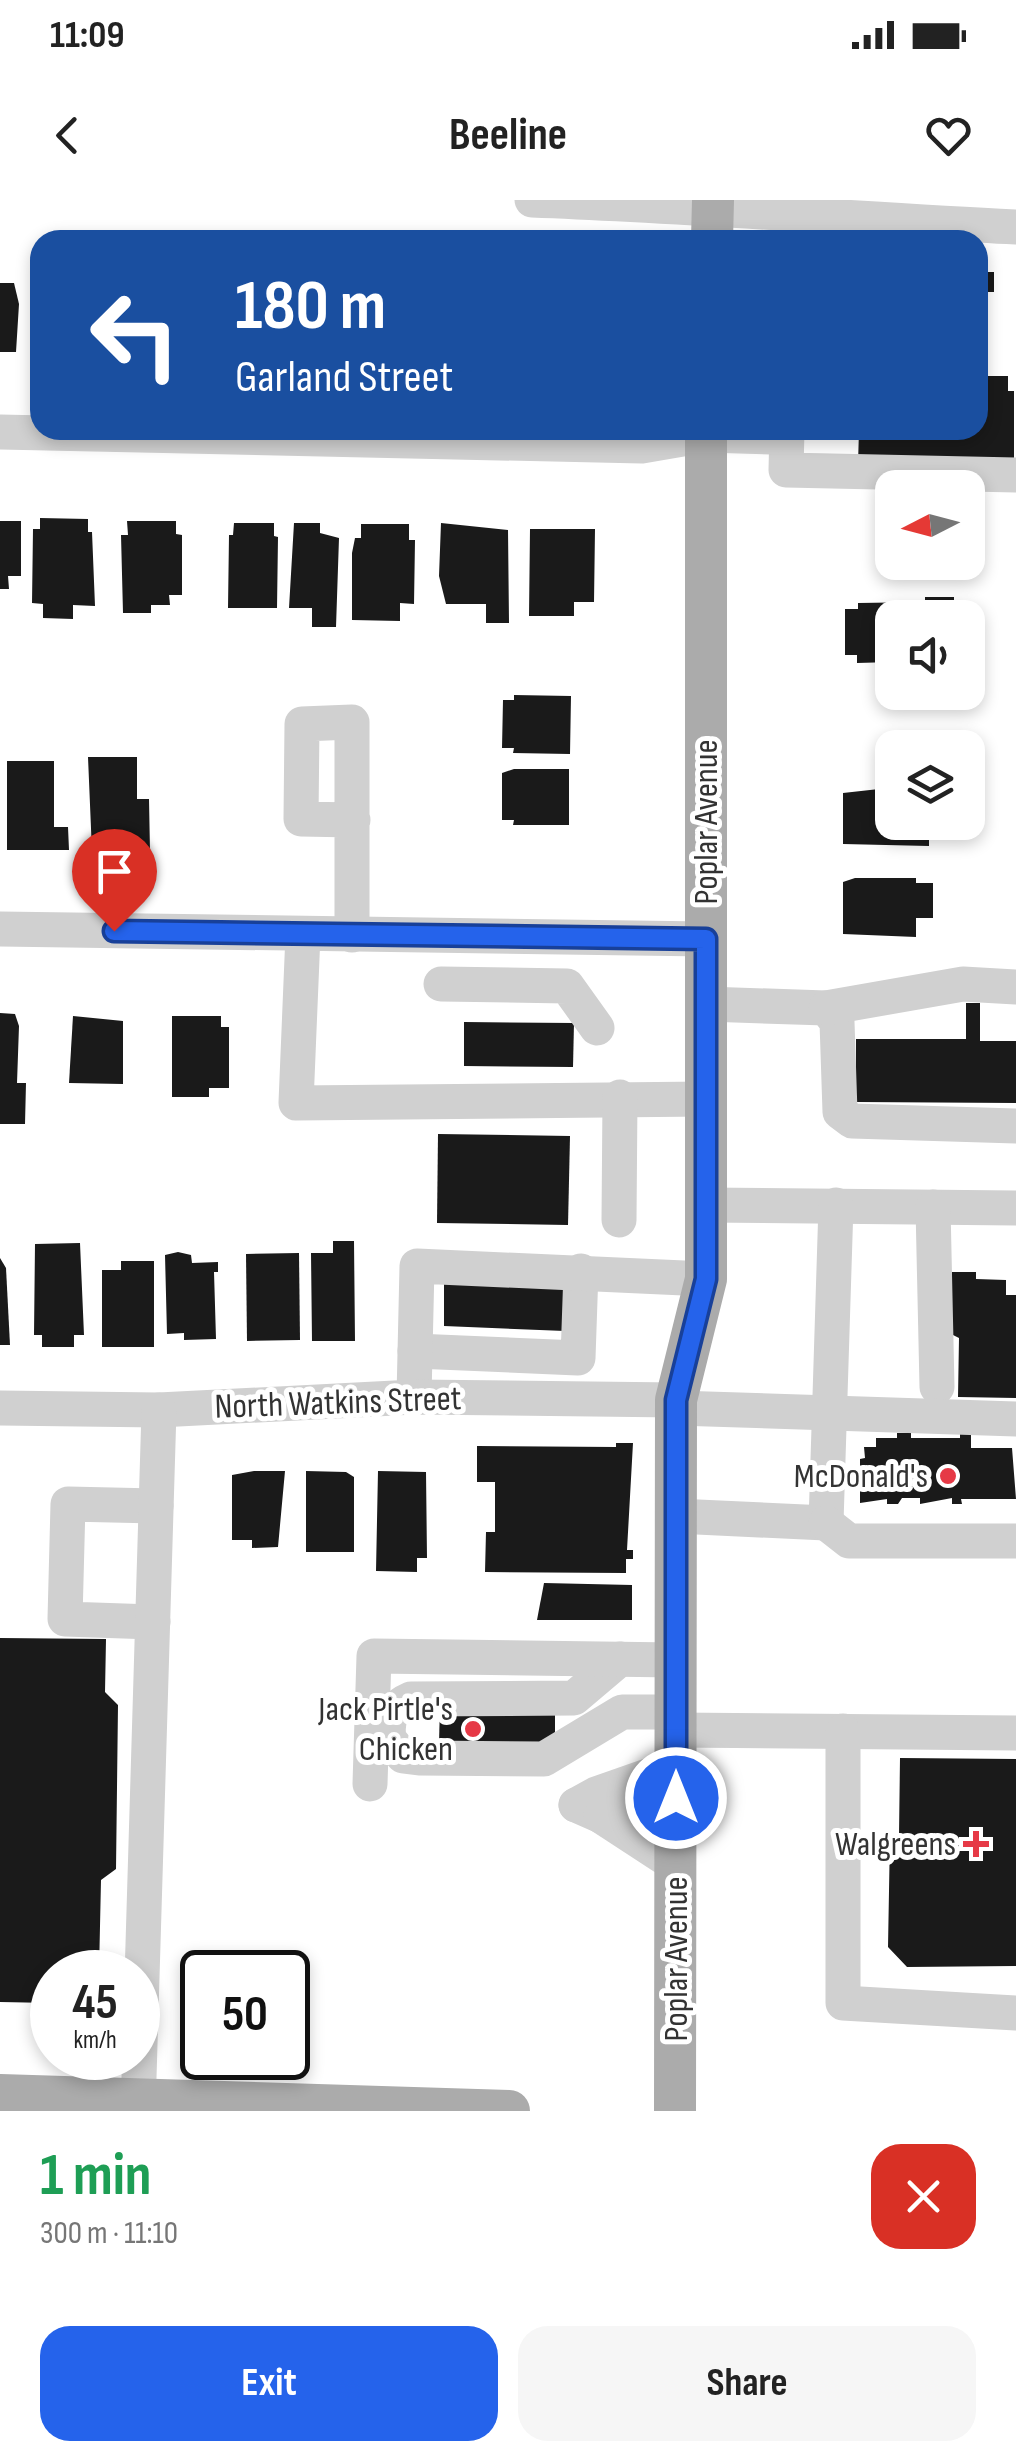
<!DOCTYPE html>
<meta charset="utf-8">
<style>
:root{--surface:#fff;--page:#f6f6f6;--text:#222;--muted:#767676;--accent:#2563eb}
body{margin:0;font-family:"Sofia Sans Condensed",sans-serif;background:var(--page);color:var(--text);height:100vh;display:flex;flex-direction:column;font-size:38px;white-space:nowrap}
*{box-sizing:border-box;margin:0}
p{font-size:32px;color:var(--muted)}
.icon{flex:none;width:55px;height:55px;fill:none;stroke:currentColor;stroke-width:2;stroke-linecap:round;stroke-linejoin:round}
.map{position:relative;height:1911px;overflow:hidden}
.sheet{display:flex;flex-direction:column;background:var(--surface);flex:1}
.sheet>*{flex:none}
.banner{position:absolute;left:30px;top:30px;width:958px;height:210px;border-radius:30px;box-shadow:0 5px 15px #0003;background:#1a4fa0;color:#fff;overflow:hidden}
.needle{width:65px;rotate:264deg}
.fabs{position:absolute;left:875px;top:270px;display:grid;gap:20px}
.fabs a{display:grid;place-items:center;width:110px;height:110px;border-radius:20px;background:var(--surface);box-shadow:0 5px 15px #0003;font-size:50px}
.speed{position:absolute;left:30px;top:1750px;display:flex;gap:20px;font-size:50px;font-weight:700;text-align:center}
.speed>*{display:grid;place-content:center;width:130px;height:130px;border-radius:50%;background:var(--surface);box-shadow:0 5px 15px #0003;line-height:1}
.speed small{font-size:25px;font-weight:400}
.speed .limit{border:5px solid #111;border-radius:15px;background:#fff;color:#111}
.pin{position:absolute;display:grid;place-items:center;width:85px;height:85px;color:#fff;margin:-102px -42px;border-radius:50% 50% 50% 0;rotate:-45deg;box-shadow:0 0 10px #0007}
.pin .icon{rotate:45deg}
.me{position:absolute;width:110px;margin:-55px;rotate:0deg;stroke-linejoin:round;filter:drop-shadow(0 0 8px #0008)}
.turn{display:flex;align-items:center;gap:35px;height:210px;padding:0 40px;font-size:45px}
.turn .icon{width:130px;height:130px;stroke-width:2.5}
.turn b{display:block;font-size:70px;line-height:85px}
.round{display:grid;place-items:center;flex:none;width:105px;height:105px;border-radius:30px;background:var(--page)}
.headline{display:flex;align-items:center;justify-content:space-between;height:170px;padding:0 40px}
h1{font-size:60px;font-weight:700;line-height:75px;color:#1e9e55}
.cta{display:flex;gap:20px;margin-top:auto;padding:20px 40px}
.cta a{flex:1;height:115px;border-radius:30px;background:var(--accent);color:#fff;font-size:40px;font-weight:700;line-height:115px;text-align:center}
.cta a+a{background:var(--page);color:var(--text)}
.status{display:flex;justify-content:space-between;align-items:center;height:70px;padding:0 50px;background:var(--surface);direction:ltr}
.status svg{height:28px;fill:currentColor}
header{display:flex;justify-content:space-between;align-items:center;height:130px;padding:0 40px;background:var(--surface);font-size:45px;font-weight:700}
.map>svg:first-child{display:block}
.building{fill:#1a1a1a}
.lines{fill:none;stroke-linecap:round;stroke-linejoin:round}
.minor{stroke:#d0d0d0;stroke-width:35}
.major{stroke:#ababab;stroke-width:42}
.route-casing{stroke:#184099;stroke-width:25}
.route{stroke:#2563eb;stroke-width:18}
.poi-dot{fill:#e63946;stroke:#fff;stroke-width:4}
.labels{text-anchor:middle;dominant-baseline:central;stroke-width:10;stroke-linejoin:round;paint-order:stroke}
.street-label{font-size:35px;fill:#333;stroke:#fff}
.poi-label{font-size:35px;fill:#333;stroke:#fff;text-anchor:end}
</style>
<div class="status"><b>11:09</b><svg viewBox="0 0 49 12"><path d="M0 12V9h3v3zM5 12V6h3v6zM10 12V3h3v9zM15 12V0h3v12zM26 1h20v11H26zM47 4h2v5h-2z"/></svg></div>
<header><svg class="icon" aria-label="back" viewBox="0 0 24 24"><path d="M15 5l-7 7 7 7"/></svg>Beeline<svg class="icon" aria-label="heart" viewBox="0 0 24 24"><path d="M12 20l-8-8c-3-5 5-10 8-4 3-6 11-1 8 4z"/></svg></header>
<div class="map">
<svg width="1016" height="1911" viewBox="0 0 1016 1911">
<rect width="100%" height="100%" fill="#fff"/>
<g class="building">
<path d="M978 58 987 59V72H994V92H986V104H978Z"/>
<path d="M0 83H14L19 104 16 152H0Z"/>
<path d="M978 176H1008V191H1014V265L858 264 859 230H978Z"/>
<path d="M40 318 88 319V332H92L95 406 73 405V419L43 418V404L32 403 33 329H40Z"/>
<path d="M0 321H21V376H8L9 389H0Z"/>
<path d="M127 321H176V334L182 335V395H169L170 405H151V413H123L121 335H128Z"/>
<path d="M234 323H274V336L278 337 277 408H228L229 335H233Z"/>
<path d="M294 323H320V333L339 338 336 427H312V408H289Z"/>
<path d="M441 323 508 330 509 423H486V404H446L439 376Z"/>
<path d="M361 324H409V340H415L414 404 400 403V421L352 420V353L355 338H361Z"/>
<path d="M530 329H595L594 402H574V416H529Z"/>
<path d="M925 397H954V418H892V462L857 463V455H845V409H858V403L925 402Z"/>
<path d="M514 495 571 496 570 554 513 553 514 548H502L503 500H514Z"/>
<path d="M88 557H137V599H149L150 652H92Z"/>
<path d="M7 561H54V627H68L69 650H7Z"/>
<path d="M514 569H569V625H513L514 620H502V573Z"/>
<path d="M879 579H892V622H929V646L843 644V593L879 589Z"/>
<path d="M855 678H916V683H933V718H916V737L843 734V682Z"/>
<path d="M966 803H980V841H1016V903L856 902V839H966Z"/>
<path d="M0 813 15 814 19 826 17 883H26L25 924H0Z"/>
<path d="M73 816 123 821V884L69 883Z"/>
<path d="M172 816H221V827H229V888H209V897H172Z"/>
<path d="M464 822 574 823 573 867 464 866Z"/>
<path d="M438 934 570 936 568 1025 437 1023Z"/>
<path d="M333 1041H354L355 1141H312L311 1053H333Z"/>
<path d="M80 1043 84 1135H74V1147H42V1135H34L35 1044Z"/>
<path d="M178 1052 191 1055 192 1063 218 1062V1072H214L216 1139 184 1140V1133L167 1134 165 1055Z"/>
<path d="M299 1053 300 1140 247 1141 246 1054Z"/>
<path d="M0 1058 6 1068 10 1145H0Z"/>
<path d="M121 1061H154V1147H102V1070H121Z"/>
<path d="M952 1072H976V1079L1006 1080V1095H1016V1198L958 1197 959 1138 951 1134Z"/>
<path d="M444 1080 566 1086 565 1131 444 1126Z"/>
<path d="M897 1233H911V1238H960V1233H971V1248H1012L1016 1299H961L962 1304H952V1298L920 1304V1298H902L898 1304H887V1299L860 1303V1259L865 1258 864 1247H876V1238H897Z"/>
<path d="M616 1243H633L627 1350H633V1359H626V1373L485 1372 486 1332H495V1282H477V1246L616 1247Z"/>
<path d="M254 1271H285L278 1347 252 1348V1340H232V1275Z"/>
<path d="M306 1271 346 1272 354 1277V1352H306Z"/>
<path d="M378 1271 426 1272 427 1358H417V1372L376 1371Z"/>
<path d="M544 1383 632 1385V1420H537Z"/>
<path d="M0 1438 106 1439 105 1492 118 1505 116 1669 101 1680 99 1772H52V1803L0 1802Z"/>
<path d="M440 1505 555 1507V1543H439Z"/>
<path d="M900 1558 1016 1559V1766L907 1767 888 1747 890 1635 899 1636Z"/>
</g>
<g class="lines">
<g class="minor">
<path d="M532 0C694 6 854 19 1016 27"/>
<path d="M787 230 786 270 1016 275"/>
<path d="M0 232 642 246 706 235 772 237 779 230"/>
<path d="M0 729 706 739"/>
<path d="M303 734 296 903 706 899"/>
<path d="M352 735V522L302 524 301 619 353 620"/>
<path d="M441 784 567 786 597 828"/>
<path d="M706 804 826 808 837 822 840 912 852 921 1016 926"/>
<path d="M826 808 963 784 1016 787"/>
<path d="M706 1005 1016 1008"/>
<path d="M933 1007 937 1187"/>
<path d="M619 1020 620 897"/>
<path d="M415 1151 578 1158 581 1071"/>
<path d="M414 1197 417 1066 706 1079"/>
<path d="M0 1208 159 1210 414 1197 676 1200"/>
<path d="M676 1208 1016 1219"/>
<path d="M676 1316 826 1323 836 1005"/>
<path d="M826 1323 849 1341H1016"/>
<path d="M153 1422 65 1419 68 1304 156 1306"/>
<path d="M620 1459 574 1498 411 1499C392 1507 386 1518 389 1539L403 1556 419 1558 544 1559 622 1512H676"/>
<path d="M676 1530 1016 1533"/>
<path d="M843 1531V1803L1016 1813"/>
<path d="M370 1584 374 1456 676 1460"/>
<path d="M576 1605 601 1616 676 1665"/>
<path d="M576 1605 596 1594 676 1566"/>
<path d="M601 1616 676 1598"/>
<path d="M138 1911 159 1210"/>
</g>
<g class="major">
<path d="M712 40 713 0"/>
<path d="M0 1895 509 1911"/>
<path d="M675 1911 676 1200 706 1079V230"/>
</g>
</g>
<g class="lines">
<g class="route-casing">
<path id="route" d="M114 731 706 739V1079L676 1200V1598"/>
</g>
<use href="#route" class="route"/>
</g>
<g class="poi-dot">
<circle cx="948" cy="1276" r="10"/>
<circle cx="473" cy="1529" r="10"/>
<path d="M971 1629h10v10h10v10h-10v10h-10v-10h-10v-10h10z"/>
</g>
<g class="labels">
<g class="street-label">
<text transform="translate(706 622) rotate(-90)">Poplar Avenue</text>
<text transform="translate(338 1203) rotate(-2)">North Watkins Street</text>
<text transform="translate(676 1759) rotate(-90)">Poplar Avenue</text>
</g>
<g class="poi-label">
<text x="928" y="1276">McDonald's</text>
<text x="453" y="1509">Jack Pirtle's<tspan x="453" dy="40">Chicken</tspan></text>
<text x="956" y="1644">Walgreens</text>
</g>
</g>
</svg>
<div class="fabs">
<a><svg class="needle" viewBox="-14 -14 28 28"><path d="M0-13l5 13h-10z" fill="#e53935"/><path d="M0 13l5-13h-10z" fill="#767676"/></svg></a>
<a><svg class="icon" aria-label="sound" viewBox="0 0 24 24"><path d="M4 9h4l5-4v14l-5-4H4zM17 9q2 3 0 6"/></svg></a>
<a><svg class="icon" aria-label="layers" viewBox="0 0 24 24"><path d="M12 4l9 5-9 5-9-5zM3 14l9 5 9-5"/></svg></a>
</div>
<div class="speed"><div>45<small>km/h</small></div><div class="limit">50</div></div>
<div class="pin" style="left:114px;top:731px;background:#d93025"><svg class="icon" aria-label="arrive" viewBox="0 0 24 24"><path d="M6 21V4h12l-3 4 3 4H6"/></svg></div>
<svg class="me" style="left:676px;top:1598px" viewBox="-20 -20 40 40"><circle r="17" fill="#2563eb" stroke="#fff" stroke-width="3"/><path d="M0-11L8 9 0 5-8 9z" fill="#fff"/></svg>
<div class="banner">
<div class="turn"><svg class="icon" aria-label="left" viewBox="0 0 24 24"><path d="M17 20v-9H6M10 6l-5 5 5 5"/></svg><div><b>180 m</b>Garland Street</div></div>
</div>
</div>
<section class="sheet">
<div class="headline"><div><h1>1 min</h1><p>300 m · 11:10</p></div><a class="round" style="background:#d93025;color:#fff"><svg class="icon" aria-label="close" viewBox="0 0 24 24"><path d="M6 6l12 12M18 6L6 18"/></svg></a></div>
<div class="cta"><a>Exit</a><a>Share</a></div>
</section>
